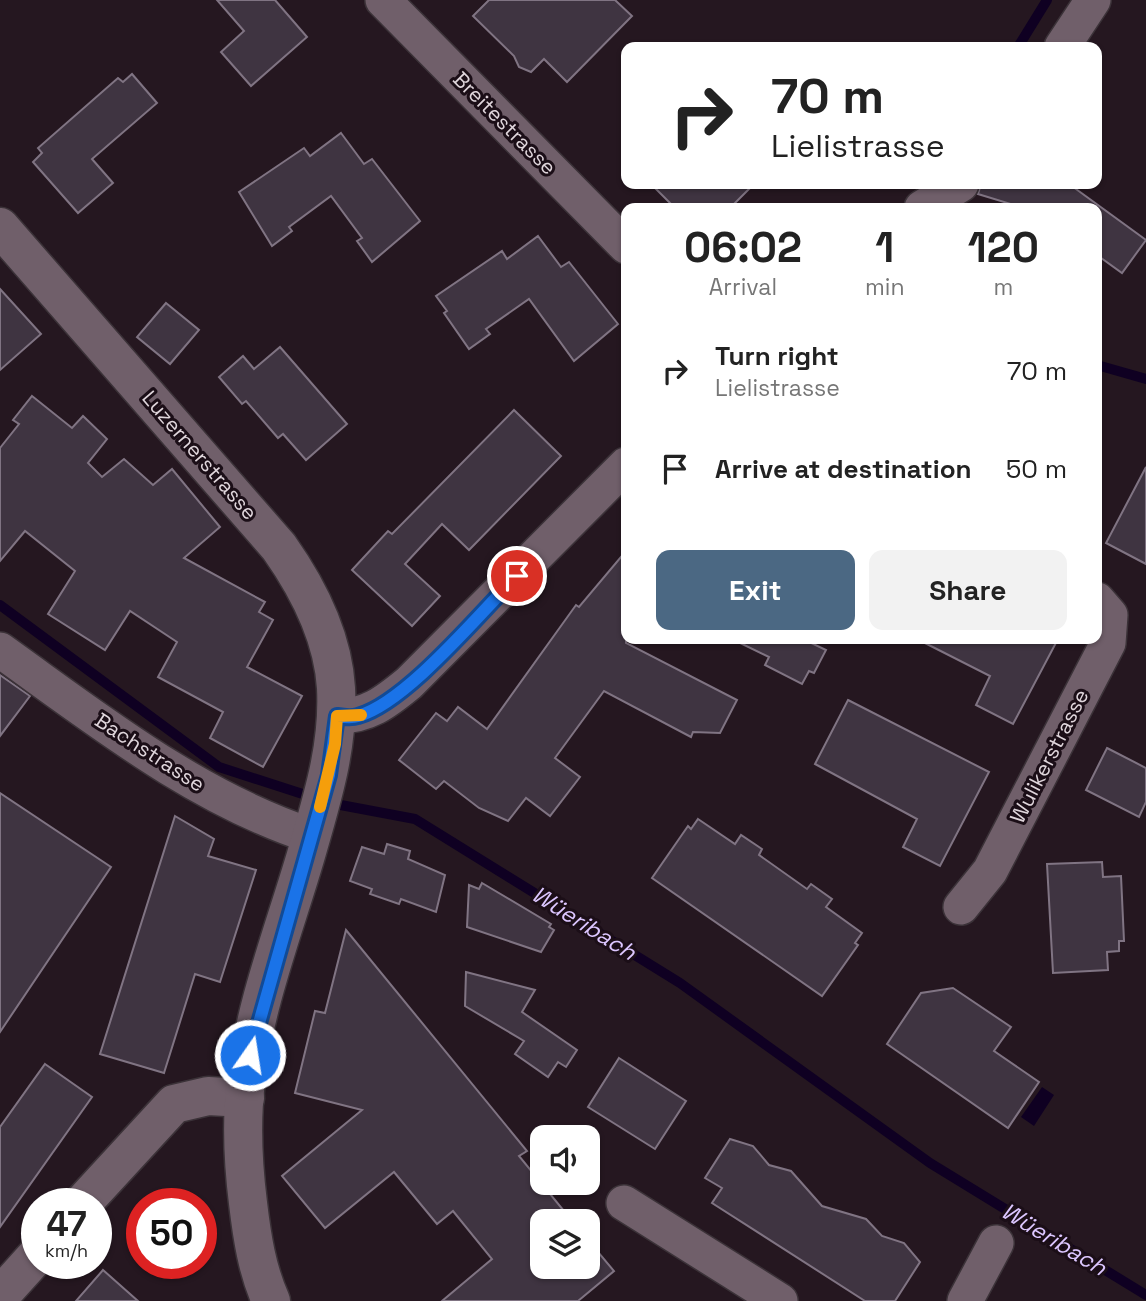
<!DOCTYPE html>
<meta charset="utf-8">
<style>
:root{--surface:#fff;--page:#f2f2f2;--text:#222;--muted:#767676;--accent:#4b6883}
body{margin:0;font-family:"Space Grotesk",sans-serif;background:var(--page);color:var(--text);height:100vh;display:flex;flex-direction:column;font-size:26px;white-space:nowrap}
*{box-sizing:border-box;margin:0}
p{font-size:23px;color:var(--muted)}
.icon{flex:none;width:38px;height:38px;fill:none;stroke:currentColor;stroke-width:2;stroke-linecap:round;stroke-linejoin:round}
.map{position:relative;flex:1;overflow:hidden}
.sheet{position:absolute;left:621px;top:203px;width:481px;height:441px;display:flex;flex-direction:column;background:var(--surface);border-radius:14px;box-shadow:0 2px 5px #0004}
.sheet>*{flex:none}
.banner{position:absolute;left:621px;top:42px;width:481px;height:147px;border-radius:14px;box-shadow:0 2px 5px #0004;background:#fff;color:var(--text);overflow:hidden}
.buttons{position:absolute;left:530px;top:1125px;display:grid;gap:14px}
.buttons a{display:grid;place-items:center;width:70px;height:70px;border-radius:14px;background:var(--surface);box-shadow:0 2px 5px #0004;font-size:35px}
.speed{position:absolute;left:21px;top:1188px;display:flex;gap:14px;font-size:35px;font-weight:700;text-align:center}
.speed>*{display:grid;place-content:center;width:91px;height:91px;border-radius:50%;background:var(--surface);box-shadow:0 2px 5px #0004;line-height:1}
.speed small{font-size:18px;font-weight:400}
.speed .limit{border:10px solid #d22;background:#fff;color:#111}
.pin{position:absolute;display:grid;place-items:center;width:60px;height:60px;color:#fff;margin:-30px;border:4px solid #fff;border-radius:50%;box-shadow:0 2px 7px #0007}
.me{position:absolute;width:77px;margin:-38px;rotate:13deg;stroke-linejoin:round;filter:drop-shadow(0 0 5px #0008)}
.turn{display:flex;align-items:center;gap:24px;height:147px;padding:0 35px;font-size:32px}
.turn .icon{width:91px;height:91px;stroke-width:2.5}
.turn b{display:block;font-size:49px;line-height:60px}
.eta{display:flex;justify-content:space-evenly;align-items:center;height:119px;text-align:center}
.eta b{font-size:42px;font-weight:700;line-height:49px}
.cta{display:flex;gap:14px;margin-top:auto;padding:14px 35px}
.cta a{flex:1;height:80px;border-radius:14px;background:var(--accent);color:#fff;font-size:28px;font-weight:700;line-height:80px;text-align:center}
.cta a+a{background:var(--page);color:var(--text)}
ul{padding:0;list-style:none}
li{display:flex;align-items:center;gap:21px;height:98px;padding:0 35px}
li div{flex:1}
li b{display:block;font-size:26px}
li em{font-style:normal}
.map>svg:first-child{display:block}
.water{fill:#0f0022}
.lines{fill:none;stroke-linecap:round;stroke-linejoin:round}
.stream{stroke:#0f0022;stroke-width:10}
.building{fill:#3f3441;stroke:#807483;stroke-width:2}
.minor-casing{stroke:#3b3238;stroke-width:38}
.tertiary-casing{stroke:#3b3238;stroke-width:41}
.secondary-casing{stroke:#3b3238;stroke-width:41}
.minor{stroke:#705f6a;stroke-width:35}
.tertiary{stroke:#705f6a;stroke-width:38}
.secondary{stroke:#705f6a;stroke-width:38}
.route-casing{stroke:#114b97;stroke-width:18}
.route{stroke:#1a73e8;stroke-width:12}
.slow{stroke:#f59e0b;stroke-width:12}
.labels{text-anchor:middle;dominant-baseline:central;stroke-width:6;stroke-linejoin:round;paint-order:stroke}
.street-label{font-size:21px;fill:#dfd5db;stroke:#1b0e17}
.water-label{font-size:23px;font-style:italic;fill:#dcc6ff;stroke:#1b0e17}
</style>
<div class="map">
<svg width="1146" height="1301" viewBox="0 0 1146 1301">
<rect width="100%" height="100%" fill="#251720"/>
<path class="water" d="M1042 1087 1054 1095 1034 1126 1021 1117Z"/>
<g class="lines">
<g class="stream">
<path d="M1018 47 1047 0"/>
<path d="M1097 365 1146 379"/>
<path d="M0 605 219 767 315 798"/>
<path d="M330 803 415 819 680 983 930 1163 1146 1295"/>
</g>
</g>
<g class="building">
<path d="M217 0H275L307 37 251 86 221 52 244 31Z"/>
<path d="M489 0H615L632 16 567 82 544 59 531 72 519 67 514 56 473 16Z"/>
<path d="M132 74 157 103 92 159 113 183 78 213 33 162 42 153 38 148 118 78 123 82Z"/>
<path d="M341 133 364 164 372 159 420 221 372 262 357 241 362 238 331 196 289 227 292 231 272 246 239 192 304 148 310 156Z"/>
<path d="M651 184H754L730 208H675Z"/>
<path d="M981 184H1069L1146 240 1122 273 1097 255V208H1024L978 194Z"/>
<path d="M538 236 561 267 569 262 618 324 574 361 529 299 486 329 490 334 469 349 444 313 447 311 436 296 502 251 507 259Z"/>
<path d="M0 289 41 334 0 370Z"/>
<path d="M166 303 199 330 170 364 137 337Z"/>
<path d="M280 347 347 424 306 460 283 434 278 438 246 401 242 404 219 377 243 356 254 369Z"/>
<path d="M32 396 72 428 83 416 107 439 88 463 102 477 124 459 153 485 172 469 220 527 184 558 265 602 259 612 273 620 247 667 302 696 263 767 210 738 223 712 158 677 177 642 130 611 105 650 48 614 75 571 25 531 0 561V448L19 424 13 420Z"/>
<path d="M514 410 561 456 469 550 442 524 405 564 440 596 412 626 352 570 388 531 392 534Z"/>
<path d="M1146 467V564L1106 543Z"/>
<path d="M626 551V643L737 700 720 733 693 732 691 737 604 691 555 758 580 777 550 816 526 798 508 821 479 808 444 781 436 789 399 760 436 713 447 721 458 707 487 729 576 605 579 607Z"/>
<path d="M732 639H803L826 650 814 673 809 671 802 684 765 665 769 657Z"/>
<path d="M917 639H1058L1013 724 976 705 990 676Z"/>
<path d="M0 675 30 696 0 736Z"/>
<path d="M848 700 989 772 940 866 903 847 917 819 815 764Z"/>
<path d="M1107 748 1146 768V802L1139 817 1086 790Z"/>
<path d="M0 793 111 867 0 1032Z"/>
<path d="M175 816 214 839 208 856 256 870 220 982 195 974 164 1073 100 1054Z"/>
<path d="M698 819 735 844 741 835 762 849 759 855 807 889 811 884 832 899 826 907 862 933 855 943 858 945 822 996 652 878 688 826 691 829Z"/>
<path d="M387 844 410 851 408 859 445 875 436 912 401 899 399 904 370 894 372 889 350 881 362 847 384 854Z"/>
<path d="M1102 862 1103 877 1121 876 1124 941H1119V951L1107 952 1108 970 1053 973 1047 864Z"/>
<path d="M482 883 551 924 549 927 554 930 541 952 467 927 469 885 479 889Z"/>
<path d="M346 930 527 1151 519 1156 573 1222H542V1267H588V1240L614 1271 578 1301H442L492 1259 453 1211 437 1224 394 1172 325 1228 282 1176 362 1110 295 1093 315 1011 325 1013Z"/>
<path d="M466 972 535 990 522 1012 577 1050 566 1067 558 1062 548 1077 515 1054 524 1041 465 1006Z"/>
<path d="M953 988 1011 1027 994 1051 1039 1082 1008 1128 887 1044 921 993Z"/>
<path d="M619 1058 686 1101 655 1149 588 1107Z"/>
<path d="M45 1064 92 1097 0 1227V1127Z"/>
<path d="M730 1139 753 1146 769 1165 791 1171 822 1206 866 1219 882 1236 904 1243 920 1262 895 1301H865L712 1203 722 1188 705 1178Z"/>
<path d="M103 1270 138 1301H76Z"/>
</g>
<g class="lines">
<g class="minor-casing">
<g id="minor">
<path d="M383 0 626 246"/>
<path d="M1062 47 1093 0"/>
<path d="M922 208 961 184"/>
<path d="M0 650C98 720 196 798 312 836"/>
<path d="M336 716C367 717 386 702 409 683L626 465"/>
<path d="M961 907 990 871 1108 643 1110 615 1097 600"/>
<path d="M624 1203 780 1301"/>
<path d="M965 1301 996 1243"/>
</g>
</g>
<g class="tertiary-casing">
<g id="tertiary">
<path d="M82 1204 174 1104 208 1096 245 1098"/>
<path d="M0 1296 37 1255"/>
</g>
</g>
<g class="secondary-casing">
<path id="secondary" d="M0 227 279 547C308 588 333 637 336 688 339 747 322 799 306 855 285 927 254 1006 246 1081 241 1121 243 1163 248 1203 252 1237 257 1270 271 1301"/>
</g>
<use href="#minor" class="minor"/>
<use href="#tertiary" class="tertiary"/>
<use href="#secondary" class="secondary"/>
</g>
<g class="lines">
<g class="route-casing">
<path id="route" d="M250 1055 329 775 337 716C343 717 352 718 358 716 406 703 480 613 517 576"/>
</g>
<use href="#route" class="route"/>
<path class="slow" d="M320 807 335 744 337 716 361 715"/>
</g>
<g class="labels">
<g class="street-label">
<text transform="translate(505 123) rotate(45)">Breitestrasse</text>
<text transform="translate(200 455) rotate(49)">Luzernerstrasse</text>
<text transform="translate(150 752) rotate(33)">Bachstrasse</text>
<text transform="translate(1049 756) rotate(-63)">Wulikerstrasse</text>
</g>
<g class="water-label">
<text transform="translate(584 923) rotate(32)">Wüeribach</text>
<text transform="translate(1054 1239) rotate(31)">Wüeribach</text>
</g>
</g>
</svg>
<div class="buttons">
<a><svg class="icon" aria-label="sound" viewBox="0 0 24 24"><path d="M4 9h4l5-4v14l-5-4H4zM17 9q2 3 0 6"/></svg></a>
<a><svg class="icon" aria-label="layers" viewBox="0 0 24 24"><path d="M12 4l9 5-9 5-9-5zM3 14l9 5 9-5"/></svg></a>
</div>
<div class="speed"><div>47<small>km/h</small></div><div class="limit">50</div></div>
<div class="pin" style="left:517px;top:576px;background:#d93025"><svg class="icon" aria-label="arrive" viewBox="0 0 24 24"><path d="M6 21V4h12l-3 4 3 4H6"/></svg></div>
<svg class="me" style="left:250px;top:1055px" viewBox="-20 -20 40 40"><circle r="17" fill="#1a73e8" stroke="#fff" stroke-width="3"/><path d="M0-11L8 9 0 5-8 9z" fill="#fff"/></svg>
<div class="banner">
<div class="turn"><svg class="icon" aria-label="right" viewBox="0 0 24 24"><path d="M7 20v-9h11M14 6l5 5-5 5"/></svg><div><b>70 m</b>Lielistrasse</div></div>
</div>
<section class="sheet">
<div class="eta">
<div><b>06:02</b><p>Arrival</p></div>
<div><b>1</b><p>min</p></div>
<div><b>120</b><p>m</p></div>
</div>
<ul>
<li><svg class="icon" aria-label="right" viewBox="0 0 24 24"><path d="M7 20v-9h11M14 6l5 5-5 5"/></svg><div><b>Turn right</b><p>Lielistrasse</p></div><em>70 m</em></li>
<li><svg class="icon" aria-label="arrive" viewBox="0 0 24 24"><path d="M6 21V4h12l-3 4 3 4H6"/></svg><div><b>Arrive at destination</b></div><em>50 m</em></li>
</ul>
<div class="cta"><a>Exit</a><a>Share</a></div>
</section>
</div>
